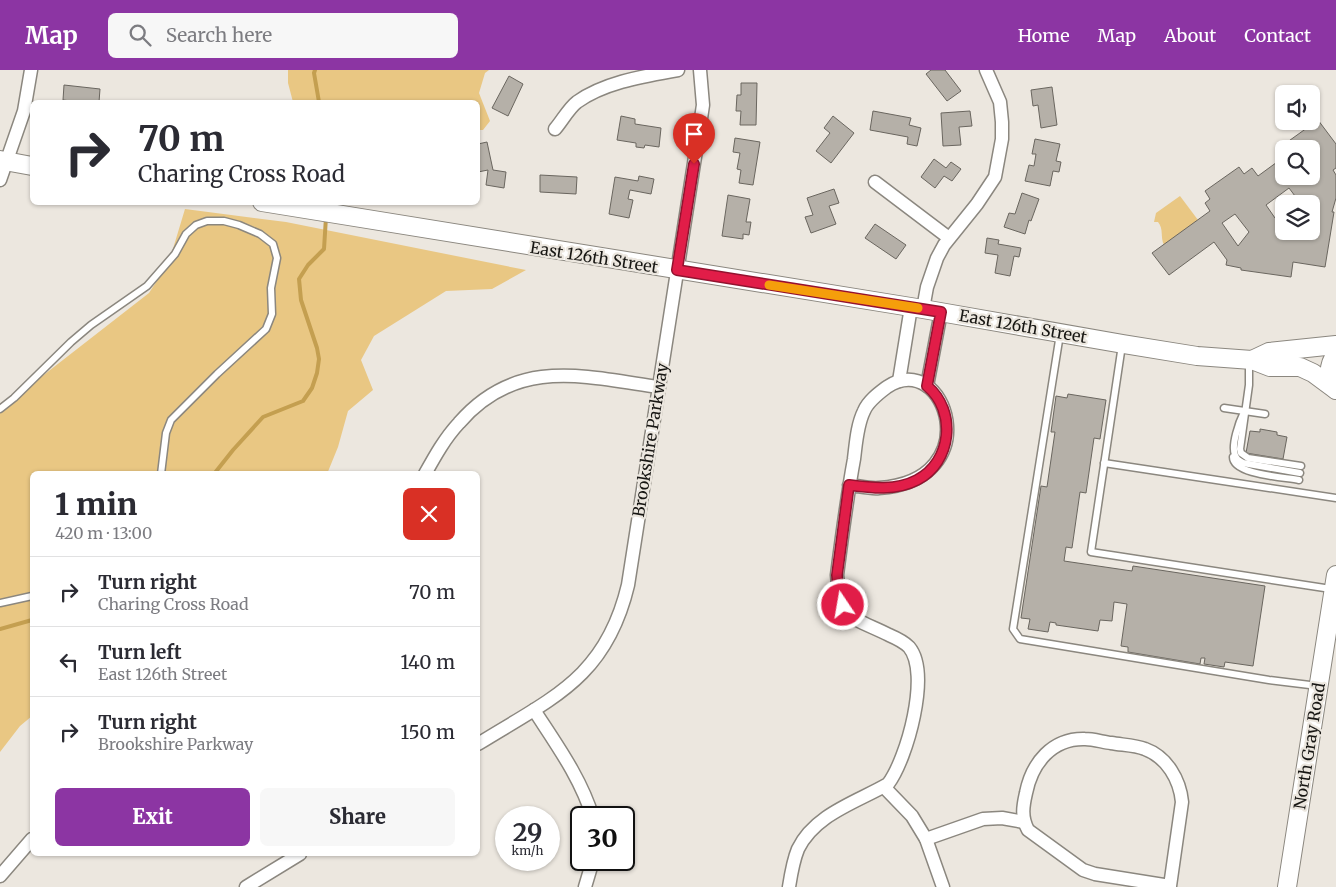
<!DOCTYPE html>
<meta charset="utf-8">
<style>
:root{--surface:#fff;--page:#f7f7f7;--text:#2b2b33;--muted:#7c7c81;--line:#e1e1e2;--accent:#8c35a3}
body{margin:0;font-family:Merriweather,serif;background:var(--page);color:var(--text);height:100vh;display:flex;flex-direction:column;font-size:19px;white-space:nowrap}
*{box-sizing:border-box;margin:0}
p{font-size:16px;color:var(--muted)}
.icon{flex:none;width:28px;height:28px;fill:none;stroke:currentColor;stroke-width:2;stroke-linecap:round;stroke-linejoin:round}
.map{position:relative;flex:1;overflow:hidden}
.panel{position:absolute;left:30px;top:401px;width:450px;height:385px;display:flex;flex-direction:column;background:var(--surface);border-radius:8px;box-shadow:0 1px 4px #0004}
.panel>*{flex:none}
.banner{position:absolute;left:30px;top:30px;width:450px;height:105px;border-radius:8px;box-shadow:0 1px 4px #0004;background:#fff;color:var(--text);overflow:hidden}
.tools{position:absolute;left:1275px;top:15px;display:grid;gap:10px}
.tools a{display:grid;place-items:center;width:45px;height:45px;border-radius:8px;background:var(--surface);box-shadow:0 1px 4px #0004;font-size:25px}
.speed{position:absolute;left:495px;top:736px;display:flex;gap:10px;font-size:25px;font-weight:700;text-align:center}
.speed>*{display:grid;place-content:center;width:65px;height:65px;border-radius:50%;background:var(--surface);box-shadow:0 1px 4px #0004;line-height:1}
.speed small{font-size:12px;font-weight:400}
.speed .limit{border:2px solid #111;border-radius:8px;background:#fff;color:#111}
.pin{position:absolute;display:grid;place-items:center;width:42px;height:42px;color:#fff;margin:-51px -21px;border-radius:50% 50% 50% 0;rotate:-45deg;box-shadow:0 0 5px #0007}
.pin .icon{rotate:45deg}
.me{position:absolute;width:55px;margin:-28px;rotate:348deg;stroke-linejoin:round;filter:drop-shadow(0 0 4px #0008)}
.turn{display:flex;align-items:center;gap:18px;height:105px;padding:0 25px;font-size:22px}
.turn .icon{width:65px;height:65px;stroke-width:2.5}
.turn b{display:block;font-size:35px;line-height:42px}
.round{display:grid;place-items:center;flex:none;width:52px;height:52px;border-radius:8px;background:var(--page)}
.overview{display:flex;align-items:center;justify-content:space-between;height:85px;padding:0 25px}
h1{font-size:30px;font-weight:800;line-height:38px}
.cta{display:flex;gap:10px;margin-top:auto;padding:10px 25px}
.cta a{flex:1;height:58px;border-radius:8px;background:var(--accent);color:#fff;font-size:20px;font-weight:800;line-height:58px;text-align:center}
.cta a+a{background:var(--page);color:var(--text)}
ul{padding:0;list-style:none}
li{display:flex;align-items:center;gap:15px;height:70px;padding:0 25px;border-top:1px solid var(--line)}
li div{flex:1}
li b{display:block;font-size:19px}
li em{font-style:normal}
header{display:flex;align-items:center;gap:30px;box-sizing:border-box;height:70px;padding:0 25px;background:var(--accent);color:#fff}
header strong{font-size:24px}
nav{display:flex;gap:28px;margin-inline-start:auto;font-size:18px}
.search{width:350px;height:45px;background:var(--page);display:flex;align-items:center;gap:12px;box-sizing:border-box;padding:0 18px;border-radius:8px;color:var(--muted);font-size:19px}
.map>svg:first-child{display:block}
.green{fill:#e9c783}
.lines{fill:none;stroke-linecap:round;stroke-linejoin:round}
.stream{stroke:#c49f50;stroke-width:4}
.building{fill:#b5b0a8;stroke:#6a665f;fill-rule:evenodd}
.lane-casing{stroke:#8b877f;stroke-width:9}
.street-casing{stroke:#8b877f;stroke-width:15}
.secondary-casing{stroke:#8b877f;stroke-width:20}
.lane{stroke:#fff;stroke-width:6}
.street{stroke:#fff;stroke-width:12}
.secondary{stroke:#fff;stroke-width:18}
.route-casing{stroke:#92132f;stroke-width:12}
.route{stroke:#e11d48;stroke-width:9}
.slow{stroke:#f59e0b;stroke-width:9}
.labels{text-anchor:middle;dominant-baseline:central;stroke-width:4.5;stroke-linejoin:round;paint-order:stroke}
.street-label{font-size:16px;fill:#171613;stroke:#ece7df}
</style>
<header>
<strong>Map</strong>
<div class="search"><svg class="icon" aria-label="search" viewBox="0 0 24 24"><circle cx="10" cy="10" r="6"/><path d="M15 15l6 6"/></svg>Search here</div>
<nav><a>Home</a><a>Map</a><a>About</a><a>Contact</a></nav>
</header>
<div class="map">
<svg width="1336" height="817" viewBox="0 0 1336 817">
<rect width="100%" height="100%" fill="#ece7df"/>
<g class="green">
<path d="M288 0H489L485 3 479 23 490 51 483 60H478V32H293L288 13Z"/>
<path d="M1180 126 1198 150 1164 175C1160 167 1164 159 1158 152H1154L1156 143Z"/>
<path d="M185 139 286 152 526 200 492 219 446 221 374 266 361 290 373 320 348 341 338 377 327 404H32V646L20 656 0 682V339L149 223 169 192Z"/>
</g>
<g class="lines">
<g class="stream">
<path d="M315 0 314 3 319 32"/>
<path d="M214 404 233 380 263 347 303 331 312 318 317 303 319 289 317 278 301 230 299 209 308 195 324 179 326 147"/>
<path d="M0 559 32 550"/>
</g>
</g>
<g class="building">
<path d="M931 0H945L961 21 947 31 926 4Z"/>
<path d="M509 6 523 14 508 46 492 38Z"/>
<path d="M741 13H757L756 55H740L741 41H736L737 25H741Z"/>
<path d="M64 15 100 19 99 32H71V31L63 30Z"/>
<path d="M1052 17 1057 55 1041 58 1038 35 1033 36 1031 20Z"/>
<path d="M873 41 911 48 909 55 921 58 917 76 907 74 908 67 870 60Z"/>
<path d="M970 41 972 56 959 57 961 75 943 76 941 43Z"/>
<path d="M621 46 635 49V54L661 58 659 77 645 75 644 78 636 77V73L617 70Z"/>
<path d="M833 46 854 63 831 93 816 81 830 63 824 58Z"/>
<path d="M1318 50 1336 74V98L1333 100 1336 105V128L1332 142H1334L1325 197 1293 192 1291 207 1241 200V198L1226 195 1227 190 1214 172 1169 205 1152 183 1210 141 1205 133 1210 129 1205 121 1239 97 1244 104 1252 98 1258 106 1284 87V106H1311V79H1284V84L1279 78ZM1289 118 1301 134H1311V161H1284V146L1275 148 1266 135ZM1235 144 1249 162 1238 176 1222 153Z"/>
<path d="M735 68 760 72 753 115 739 113 741 100 737 99 740 83 733 82Z"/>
<path d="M1035 69 1060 74 1056 91 1061 92 1059 102 1053 101 1050 116 1025 111 1029 95 1034 96 1036 84H1032Z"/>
<path d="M487 72 493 100 506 102 504 118 486 115 488 100 478 102V74Z"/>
<path d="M934 89 946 98 951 92 961 99 952 111 944 106 935 118 921 107Z"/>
<path d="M540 105 577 107 576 124 540 122Z"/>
<path d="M639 106 654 109 651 124 630 120 628 129 633 130 629 148 609 144 615 107 638 111Z"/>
<path d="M834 119 839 133 829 136 836 154 811 163 805 147 813 145 807 128Z"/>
<path d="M1022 123 1039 129 1031 151 1029 150 1025 164 1004 157 1009 143 1015 144Z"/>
<path d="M728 125 750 129 746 152H751L749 165 743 164V169L722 166Z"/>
<path d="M875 154 906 175 896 189 865 168Z"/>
<path d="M987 168 999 170 998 174 1021 178 1019 187 1014 186 1010 206 995 203 998 185 985 183Z"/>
<path d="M1068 324 1106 330 1100 369 1094 368 1086 423 1080 422 1072 478 1066 477 1064 491 1132 501 1133 496 1265 516 1253 596 1225 592 1224 597 1204 594 1205 588H1201L1200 594 1128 582V577L1121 576 1127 534 1114 532 1112 551 1100 550 1098 561 1056 555V553L1050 552 1048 562 1028 559 1030 549 1021 548 1041 416 1047 417 1055 362H1051L1056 326 1067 328Z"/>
<path d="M1260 359 1277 362V365L1287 367 1283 389 1246 383 1250 361 1260 362Z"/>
</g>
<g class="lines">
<g class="lane-casing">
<g id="lane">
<path d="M1060 264 1013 559 1020 569 1269 610 1318 616"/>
<path d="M1122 275 1091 482 1331 519"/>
<path d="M1249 291V315L1240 379 1241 383 1248 388 1301 396"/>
<path d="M1224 338 1265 344"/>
<path d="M0 339 14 328 71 272 91 255 147 216 175 184 186 164 196 155 207 151H224L239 155 260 164 273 174 277 188 271 218 272 244 266 259 217 304 171 350 166 363 161 404"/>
<path d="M1244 342C1239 352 1231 375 1235 385 1236 389 1239 391 1243 393L1300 403"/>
<path d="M1233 387C1233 405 1285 407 1299 410"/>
<path d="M1104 393 1336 428"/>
<path d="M0 533 32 526"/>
</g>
</g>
<g class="street-casing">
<g id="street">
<path d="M555 59C562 51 569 38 577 32 605 12 645 6 678 0"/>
<path d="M0 110 24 41 31 0"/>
<path d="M875 112 949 168"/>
<path d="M923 239 927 217 937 188 944 175 977 134 995 107 1002 69V52L1000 32 986 0"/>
<path d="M899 311 911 237"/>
<path d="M927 316 941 242"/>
<path d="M425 404C435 386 445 368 459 353 516 287 583 306 658 317"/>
<path d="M534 640C556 674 581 708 593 748"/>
<path d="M478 674C552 628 606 608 628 515L700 55 703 35 700 0"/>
<path d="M884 717 912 746 926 769 943 817"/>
<path d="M926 769 983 749 1002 748 1024 752"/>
<path d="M0 806 32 769"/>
<path d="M246 817 300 784"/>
<path d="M585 817 593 790"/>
<path d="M789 817C791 804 793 791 798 779 815 744 857 732 888 714 907 689 931 603 909 577 903 571 896 568 889 565 853 547 841 551 837 505 842 466 847 427 854 389 856 373 857 355 864 341 868 331 879 323 887 317 946 278 989 411 879 418 870 419 859 416 849 415"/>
<path d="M1170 817V816L1182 732C1180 710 1167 687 1145 679 1135 675 1122 675 1111 673 1103 672 1093 669 1085 669 1052 668 1032 693 1026 723 1023 736 1021 747 1028 760L1083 800 1095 804 1170 816"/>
</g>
</g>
<g class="secondary-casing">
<g id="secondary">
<path d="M0 90 32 96"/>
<path d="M262 132 923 239 1123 274 1197 286 1252 290 1270 297H1300L1313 303 1336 320"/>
<path d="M1336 284C1328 295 1327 309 1336 320"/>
<path d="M1252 290 1269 282 1336 275"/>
<path d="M1287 817 1336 505"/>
</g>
</g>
<use href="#lane" class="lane"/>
<use href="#street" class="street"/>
<use href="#secondary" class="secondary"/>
</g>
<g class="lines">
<g class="route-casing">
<path id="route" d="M694 94 677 200 941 242 927 316C957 341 952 392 917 410 896 421 872 418 849 415L837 505 838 520 843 535"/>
</g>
<use href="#route" class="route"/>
<path class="slow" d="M769 215 918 238"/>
</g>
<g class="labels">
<g class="street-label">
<text transform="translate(594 187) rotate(9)">East 126th Street</text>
<text transform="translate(1023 256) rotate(10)">East 126th Street</text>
<text transform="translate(650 370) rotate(-81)">Brookshire Parkway</text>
<text transform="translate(1309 676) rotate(-81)">North Gray Road</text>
</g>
</g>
</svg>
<div class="tools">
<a><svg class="icon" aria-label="sound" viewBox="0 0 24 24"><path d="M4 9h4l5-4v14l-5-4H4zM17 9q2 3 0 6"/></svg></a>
<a><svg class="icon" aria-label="search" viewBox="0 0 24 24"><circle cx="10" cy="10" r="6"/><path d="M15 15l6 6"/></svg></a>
<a><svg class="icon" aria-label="layers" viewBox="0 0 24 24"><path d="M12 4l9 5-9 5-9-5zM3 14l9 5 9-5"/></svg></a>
</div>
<div class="speed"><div>29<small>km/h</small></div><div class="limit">30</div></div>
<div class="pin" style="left:694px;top:94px;background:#d93025"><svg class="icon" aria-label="arrive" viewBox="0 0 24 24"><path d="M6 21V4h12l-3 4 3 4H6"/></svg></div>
<svg class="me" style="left:843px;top:535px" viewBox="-20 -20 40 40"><circle r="17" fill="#e11d48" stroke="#fff" stroke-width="3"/><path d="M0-11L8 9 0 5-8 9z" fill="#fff"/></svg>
<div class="banner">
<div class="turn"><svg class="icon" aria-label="right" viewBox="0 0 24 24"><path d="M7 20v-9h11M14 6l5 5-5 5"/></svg><div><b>70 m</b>Charing Cross Road</div></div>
</div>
<section class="panel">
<div class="overview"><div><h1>1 min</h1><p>420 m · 13:00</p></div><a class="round" style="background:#d93025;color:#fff"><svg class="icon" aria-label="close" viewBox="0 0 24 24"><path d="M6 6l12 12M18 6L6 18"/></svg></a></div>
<ul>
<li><svg class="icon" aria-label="right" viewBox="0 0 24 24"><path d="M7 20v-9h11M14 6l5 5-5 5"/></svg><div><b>Turn right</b><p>Charing Cross Road</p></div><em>70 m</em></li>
<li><svg class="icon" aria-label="left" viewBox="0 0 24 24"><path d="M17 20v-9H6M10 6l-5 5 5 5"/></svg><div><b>Turn left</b><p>East 126th Street</p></div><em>140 m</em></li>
<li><svg class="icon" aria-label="right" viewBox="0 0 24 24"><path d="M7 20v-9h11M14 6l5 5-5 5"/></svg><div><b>Turn right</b><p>Brookshire Parkway</p></div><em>150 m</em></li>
</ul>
<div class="cta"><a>Exit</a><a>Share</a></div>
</section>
</div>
